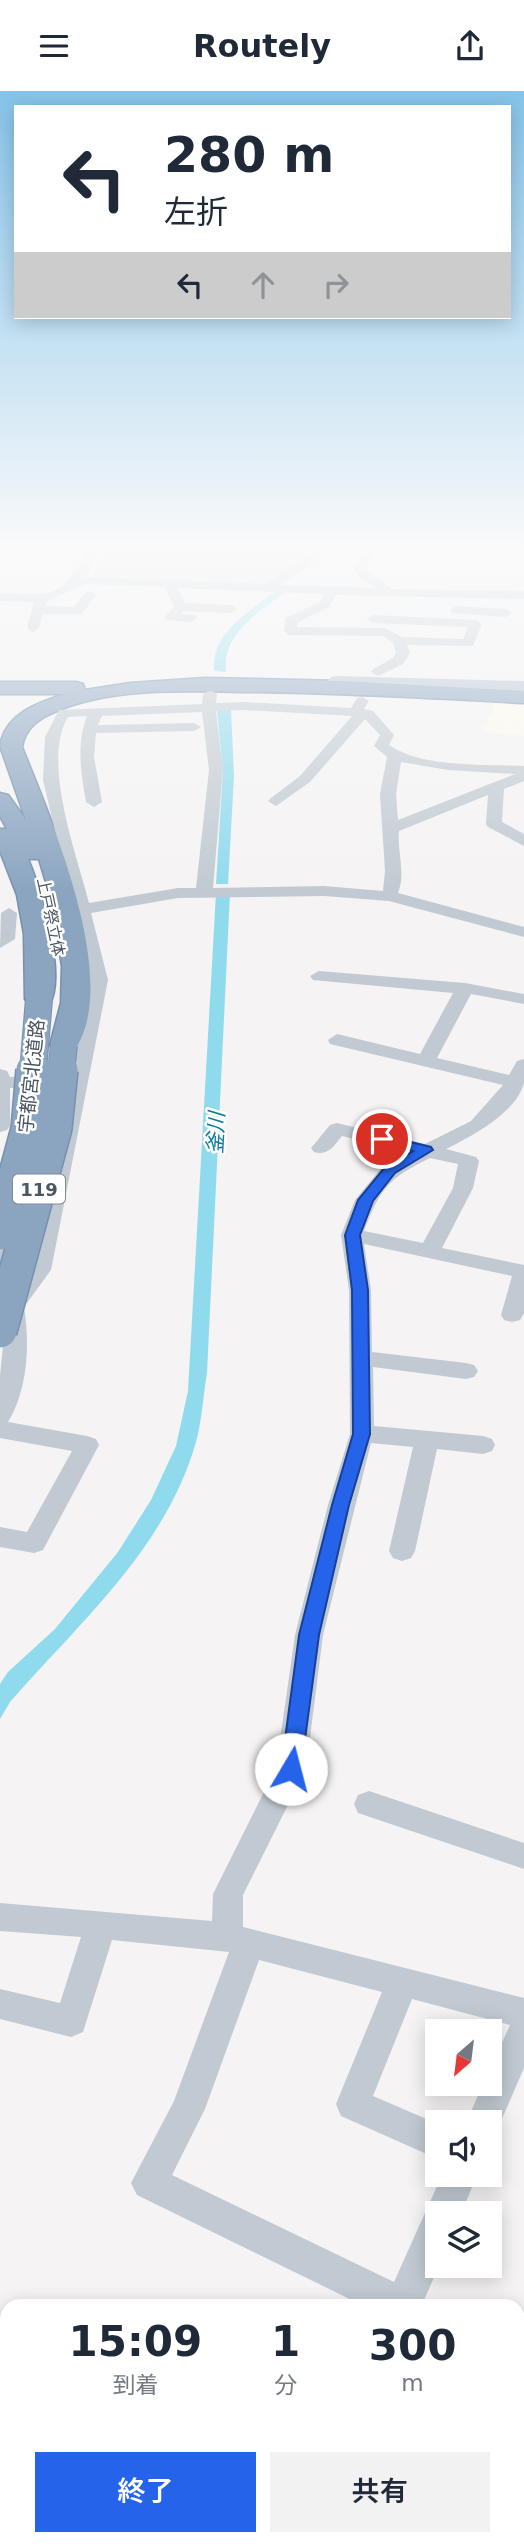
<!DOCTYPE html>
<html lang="ja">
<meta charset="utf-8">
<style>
:root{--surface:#fff;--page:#f2f2f3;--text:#1f2937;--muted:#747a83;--accent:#2563eb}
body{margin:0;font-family:"DejaVu Sans","Noto Sans JP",sans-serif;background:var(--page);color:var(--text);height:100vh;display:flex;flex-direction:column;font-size:26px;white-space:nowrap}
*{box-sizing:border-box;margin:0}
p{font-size:23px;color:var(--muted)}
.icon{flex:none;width:38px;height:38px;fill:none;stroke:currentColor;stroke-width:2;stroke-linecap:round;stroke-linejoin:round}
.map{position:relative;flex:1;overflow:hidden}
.sheet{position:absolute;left:0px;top:2208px;width:525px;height:247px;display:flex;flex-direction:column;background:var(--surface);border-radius:21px 21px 0 0;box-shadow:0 4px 18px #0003}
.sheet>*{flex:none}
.banner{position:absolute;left:14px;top:14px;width:497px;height:214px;border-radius:0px;box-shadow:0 4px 18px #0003;background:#fff;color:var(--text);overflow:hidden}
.needle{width:46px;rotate:208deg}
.fabs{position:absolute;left:425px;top:1928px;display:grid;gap:14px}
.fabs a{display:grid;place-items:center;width:77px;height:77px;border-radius:0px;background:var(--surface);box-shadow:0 4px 18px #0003;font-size:35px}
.pin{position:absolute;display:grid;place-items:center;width:60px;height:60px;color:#fff;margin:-30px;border:4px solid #fff;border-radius:50%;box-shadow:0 2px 7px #0007}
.me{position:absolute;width:77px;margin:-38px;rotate:8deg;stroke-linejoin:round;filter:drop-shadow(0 0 5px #0008)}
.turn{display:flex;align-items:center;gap:24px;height:147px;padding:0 35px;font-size:32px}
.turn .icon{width:91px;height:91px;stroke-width:2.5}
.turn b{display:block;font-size:49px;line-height:60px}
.lanes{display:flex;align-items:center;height:66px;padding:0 35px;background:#0003;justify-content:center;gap:35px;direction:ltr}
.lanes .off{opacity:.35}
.eta{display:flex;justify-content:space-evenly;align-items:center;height:119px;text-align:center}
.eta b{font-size:42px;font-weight:600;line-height:49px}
.action{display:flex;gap:14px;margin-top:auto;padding:14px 35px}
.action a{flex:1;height:80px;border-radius:0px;background:var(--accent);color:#fff;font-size:28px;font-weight:600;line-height:80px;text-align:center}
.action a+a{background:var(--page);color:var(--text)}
header{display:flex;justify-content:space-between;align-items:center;height:91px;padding:0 35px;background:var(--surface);font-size:32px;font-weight:600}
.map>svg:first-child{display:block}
.commercial{fill:#fdf9ef}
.education{fill:#e6e4e5}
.water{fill:#90daee}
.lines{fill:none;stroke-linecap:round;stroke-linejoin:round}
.highway-casing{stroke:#7690ad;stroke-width:3}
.minor{fill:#c1cad2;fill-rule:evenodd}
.major{fill:#b3c2d1;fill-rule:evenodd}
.highway{fill:#8ba5c1;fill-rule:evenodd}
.highway-bridge-far1-casing{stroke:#7690ad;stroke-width:28;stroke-linecap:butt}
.highway-bridge-casing{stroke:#7690ad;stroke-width:36;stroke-linecap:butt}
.highway-bridge-far1{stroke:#8ba5c1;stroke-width:26}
.highway-bridge{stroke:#8ba5c1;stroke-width:33}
.route{fill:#2563eb;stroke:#184099;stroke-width:2}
.labels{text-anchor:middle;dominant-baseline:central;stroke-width:5;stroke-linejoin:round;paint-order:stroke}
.far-street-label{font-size:16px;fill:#4a5661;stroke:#fff}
.shield{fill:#fff;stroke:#808990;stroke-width:2}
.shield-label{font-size:18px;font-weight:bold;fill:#4a5661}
.street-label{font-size:19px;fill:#4a5661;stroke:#fff}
.water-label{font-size:21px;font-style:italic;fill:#0c7c9b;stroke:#fff}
</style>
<header><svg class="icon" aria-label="menu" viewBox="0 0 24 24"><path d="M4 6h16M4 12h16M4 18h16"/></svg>Routely<svg class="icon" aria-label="share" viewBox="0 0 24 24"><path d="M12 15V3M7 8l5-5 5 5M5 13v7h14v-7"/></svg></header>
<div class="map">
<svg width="524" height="2455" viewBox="0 0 524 2455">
<rect width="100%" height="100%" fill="#f5f3f3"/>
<path class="commercial" d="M493 609 524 610V645L481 640 493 621Z"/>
<path class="education" d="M107 457H320L265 494 92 487Z"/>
<g class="water">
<path d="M277 499 287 500C260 520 221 543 226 581L214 580C211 541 249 521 277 499Z"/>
<path d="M231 618 234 685 228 793H216L223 680 217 619Z"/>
<path d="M216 802H230L207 1282C203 1305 202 1329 196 1351 166 1457 80 1531 10 1611L0 1628V1593L8 1581 55 1538 118 1461 151 1409 176 1355 188 1300Z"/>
</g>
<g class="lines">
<g class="highway-casing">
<path id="highway" d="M205 587 344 590 524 600V612C432 607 339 602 247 601 188 600 112 596 57 620 39 627 25 637 22 656 50 727 123 890 74 960L64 963 54 960 50 954 61 912 62 875 52 811 39 768H28C41 797 67 887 49 914L39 916 29 914 25 908 24 843 17 804 0 760V738H7L0 725V702L8 704 26 729 0 655C5 623 37 612 65 603H0V591H76L83 593 85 599 130 592Z"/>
</g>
<g class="minor">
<path d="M89 457H101L86 486 266 493 320 457H333L281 494 376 497 358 486 354 476 365 457H377L366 476 368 481 392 498 524 500V508L336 504 329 516 297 532V536L385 537 402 546 463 548 468 536 373 532 367 528 373 524 476 529 482 533 473 555 407 554 410 562 403 573 378 585 371 581 373 578 393 567 396 562 393 552 383 545 290 544 284 540 286 527 320 511 324 503 178 497 185 512 231 514 237 518 231 522 183 520 181 523 195 524 197 527 191 531 167 529 165 526 174 516 165 496 85 493 47 510 45 515 74 516 86 501H94L96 504 82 523H43L39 537 33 541 27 537 34 511 0 510V502C55 505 63 506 89 457Z"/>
<path d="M456 515 506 518 512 522 506 526 452 522 450 519Z"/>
<path d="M210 599 217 603 216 612 244 611 351 617 357 607 362 606 369 610 364 618 373 620 394 644 389 654C422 677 485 673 524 675V690L504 698 502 731 524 743V755L488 736 486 733 488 704 399 740C397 761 406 782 398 802L524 836V846L389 810 324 805 178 807 91 822 108 889 51 1179 24 1216C30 1252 28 1299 8 1331L87 1345 96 1348 99 1354 43 1459 34 1462 0 1456V1436L27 1441 72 1360 0 1347V1285L4 1244 0 1208V1155L8 1157 19 1191 29 1178 68 994 10 997V1035L7 1039 0 1041V978L7 980 10 986 70 983 90 889 43 689 45 646 59 619 202 613 203 603ZM244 619 352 625 300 685 271 707 268 710 276 715 310 691 365 628 380 644 374 655 387 666 380 703 385 780 383 800 324 795 213 797 223 679 216 620ZM202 621 209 679 196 797H178L89 812C77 764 41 670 68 626L87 625C76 654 81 681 86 711L94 716 102 711 94 666 96 642 194 640 201 636 194 632 98 634 102 625ZM401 671 448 679 515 683 398 729 396 703Z"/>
<path d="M9 817 17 822 15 848 0 857 1 822Z"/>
<path d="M319 880 465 892 524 903V913L471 903 437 967 509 984 517 970 524 968C524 975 524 984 524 991 518 1021 471 1046 446 1058L476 1066 479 1070 473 1097 442 1157 524 1174V1222L520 1229 512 1231 504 1229 501 1224 512 1185 364 1153 371 1199 372 1261 466 1272 474 1274 478 1280 474 1286 466 1288 373 1276 374 1335 483 1345 492 1348 495 1354 492 1360 483 1363 437 1358 415 1460 411 1467 402 1470 393 1467 389 1460 413 1356 371 1352 323 1544 306 1678 243 1804V1836L524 1907V1977L495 2044 490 2046V2032H466L483 1993H490V1978L510 1934 412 1908 373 2005 438 2033V2068L341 2025 336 2013 382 1901 259 1869 205 2018 172 2084 394 2191 442 2084H477L461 2123H438L439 2175 421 2216H366L137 2104 131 2092 174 2010 229 1861 112 1849 83 1941 71 1946 0 1928V1898L60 1912 81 1846 0 1840V1812L212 1830 213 1803 276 1677 295 1544 328 1414 350 1343 349 1199 341 1144 355 1109 383 1075 409 1061 342 1045C333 1056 328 1065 314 1061L311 1057 330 1034 337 1032 425 1053 471 1030 503 994 330 953 328 949 337 943 420 963 453 902 313 889 310 885ZM430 1067 458 1073 453 1097 423 1152 364 1140C381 1096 388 1088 430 1067Z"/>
<path d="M369 1700 524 1752V1778L358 1722 354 1713 358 1704Z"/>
<path d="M518 2381 524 2384V2424L518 2421Z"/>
<path d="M280 2448H320L318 2455H278Z"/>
</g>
<path class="major" d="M337 585 524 590V600L331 594 328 590 331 586Z"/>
<use href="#highway" class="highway"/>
<g class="highway-bridge-far1-casing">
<g id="highway-bridge-far1">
<path d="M33 981 39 908"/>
<path d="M61 981 64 954"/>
</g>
</g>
<g class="highway-bridge-casing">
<g id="highway-bridge">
<path d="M0 1142 28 1038 33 979"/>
<path d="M0 1240 55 1037 61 979"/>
</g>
</g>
<use href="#highway-bridge-far1" class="highway-bridge-far1"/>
<use href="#highway-bridge" class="highway-bridge"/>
</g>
<linearGradient id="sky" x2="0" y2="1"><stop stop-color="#85c3ea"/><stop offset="0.57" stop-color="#fafafa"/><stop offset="1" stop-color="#fafafa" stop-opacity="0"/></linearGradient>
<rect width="524" height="800" fill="url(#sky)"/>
<path class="route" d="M382 1044 431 1056 433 1059 395 1082 373 1110 360 1144 368 1199 370 1343 349 1414 319 1544 301 1678 298 1684 291 1687 284 1684 281 1678 299 1544 332 1414 353 1343 352 1199 345 1144 358 1109 385 1076 413 1060 377 1051 374 1048Z"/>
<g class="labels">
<g class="far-street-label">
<text transform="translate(51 826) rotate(78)">上戸祭立体</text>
</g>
<rect class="shield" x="13" y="1083.5" width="52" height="29" rx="5"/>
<g class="shield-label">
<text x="39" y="1098">119</text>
</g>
<g class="street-label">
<text transform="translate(31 985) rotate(-84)">宇都宮北道路</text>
</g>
<g class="water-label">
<text transform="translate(216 1042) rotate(-87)">釜川</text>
</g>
</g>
</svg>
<div class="fabs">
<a><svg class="needle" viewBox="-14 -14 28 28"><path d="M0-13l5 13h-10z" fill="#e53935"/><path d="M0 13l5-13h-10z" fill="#747a83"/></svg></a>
<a><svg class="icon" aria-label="sound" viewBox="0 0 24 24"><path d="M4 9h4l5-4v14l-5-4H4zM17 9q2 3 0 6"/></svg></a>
<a><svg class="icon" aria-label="layers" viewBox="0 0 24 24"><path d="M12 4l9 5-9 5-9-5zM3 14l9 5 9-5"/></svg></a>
</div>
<div class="pin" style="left:382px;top:1048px;background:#d93025"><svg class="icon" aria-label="arrive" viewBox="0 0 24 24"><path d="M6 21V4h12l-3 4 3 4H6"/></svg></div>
<svg class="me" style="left:291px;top:1678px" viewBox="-20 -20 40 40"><circle r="19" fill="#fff"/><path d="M0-13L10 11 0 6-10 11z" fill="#2563eb"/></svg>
<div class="banner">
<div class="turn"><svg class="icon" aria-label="left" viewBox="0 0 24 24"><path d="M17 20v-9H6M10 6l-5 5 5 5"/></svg><div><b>280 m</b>左折</div></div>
<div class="lanes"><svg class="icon" aria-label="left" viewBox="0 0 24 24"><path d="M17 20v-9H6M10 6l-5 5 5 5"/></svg><svg class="icon off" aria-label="ahead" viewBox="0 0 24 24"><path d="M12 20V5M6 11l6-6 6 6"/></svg><svg class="icon off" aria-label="right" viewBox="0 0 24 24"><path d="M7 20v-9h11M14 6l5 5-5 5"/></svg></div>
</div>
<section class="sheet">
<div class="eta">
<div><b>15:09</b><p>到着</p></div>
<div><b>1</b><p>分</p></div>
<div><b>300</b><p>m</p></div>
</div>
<div class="action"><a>終了</a><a>共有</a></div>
</section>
</div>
